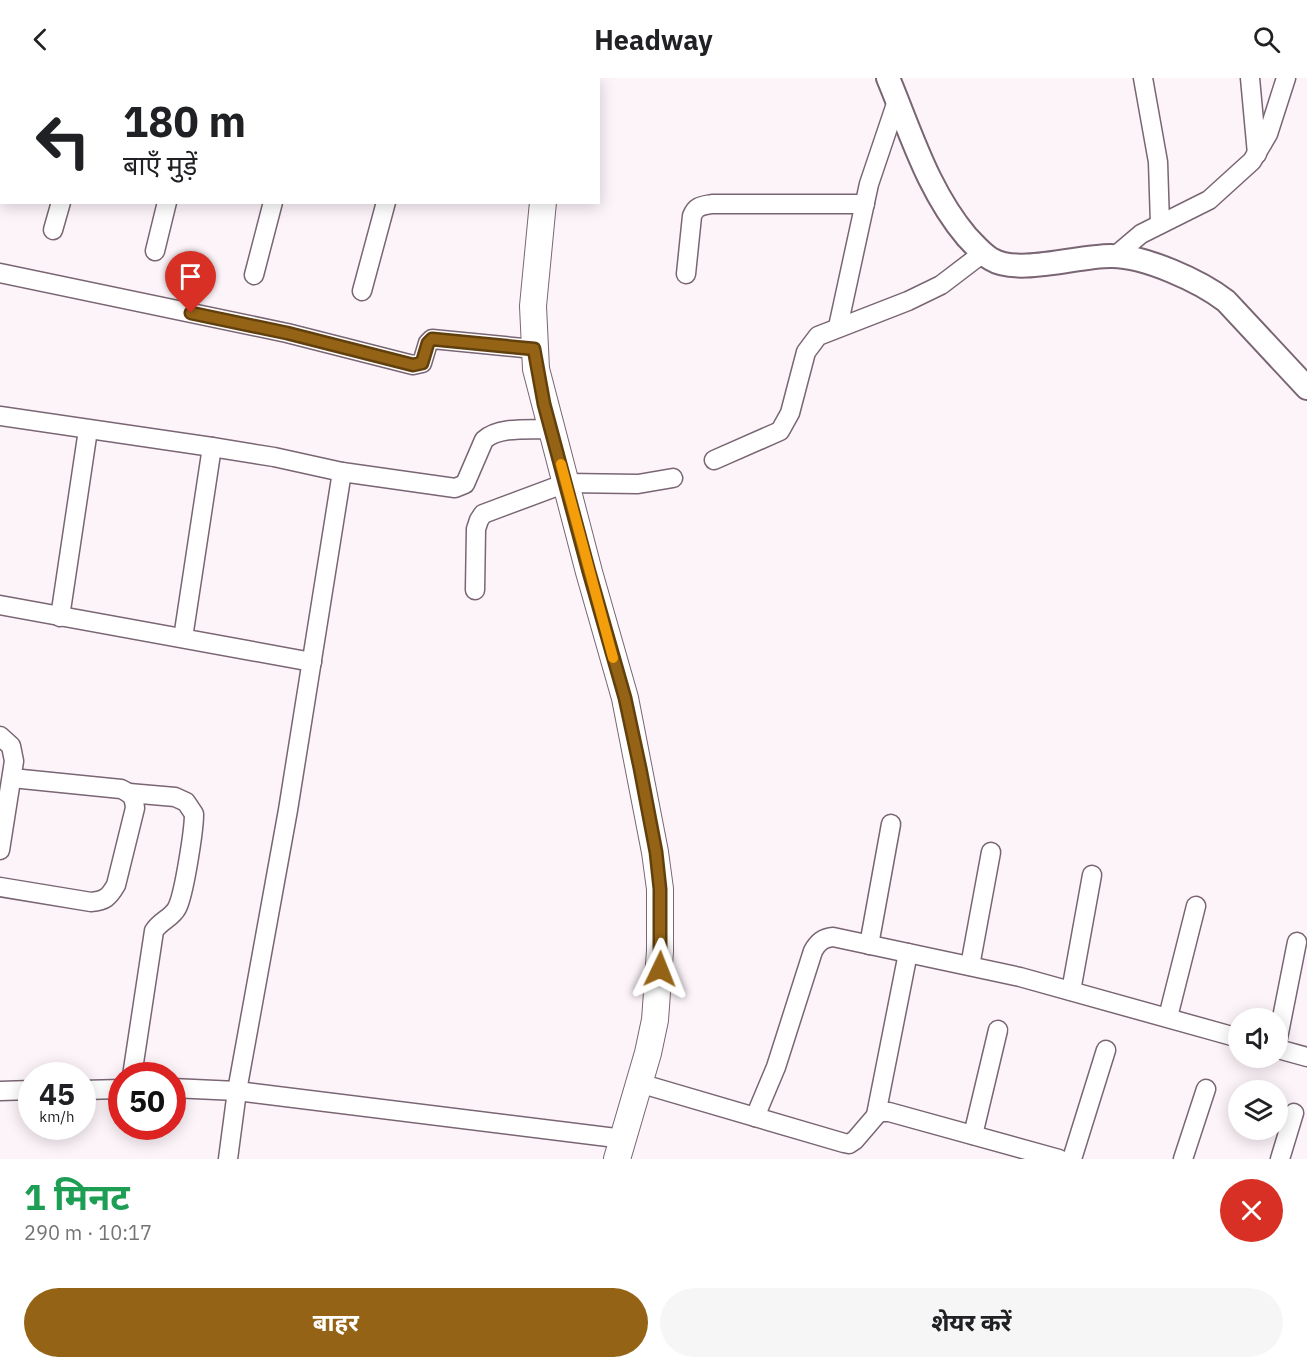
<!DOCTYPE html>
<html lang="hi">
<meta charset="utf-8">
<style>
:root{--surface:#fff;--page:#f6f6f6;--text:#202124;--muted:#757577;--accent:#956315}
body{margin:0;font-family:"IBM Plex Sans","Noto Sans Devanagari",sans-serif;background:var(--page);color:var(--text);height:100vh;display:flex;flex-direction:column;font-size:22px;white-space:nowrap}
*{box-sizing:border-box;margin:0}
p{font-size:20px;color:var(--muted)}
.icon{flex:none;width:33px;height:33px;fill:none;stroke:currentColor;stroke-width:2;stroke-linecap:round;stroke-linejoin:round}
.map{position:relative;height:1081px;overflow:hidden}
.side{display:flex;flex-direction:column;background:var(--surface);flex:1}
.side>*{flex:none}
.banner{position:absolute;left:0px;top:0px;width:600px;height:126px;box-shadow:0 3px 15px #0003;background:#fff;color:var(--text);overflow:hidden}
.buttons{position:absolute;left:1228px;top:930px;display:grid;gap:12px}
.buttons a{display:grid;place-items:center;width:60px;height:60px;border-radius:50%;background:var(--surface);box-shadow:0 3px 15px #0003;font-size:30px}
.speed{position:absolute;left:18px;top:984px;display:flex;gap:12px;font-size:30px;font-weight:700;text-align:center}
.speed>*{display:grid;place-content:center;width:78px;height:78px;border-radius:50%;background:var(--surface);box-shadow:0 3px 15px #0003;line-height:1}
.speed small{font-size:15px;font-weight:400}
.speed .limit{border:9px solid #d22;background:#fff;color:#111}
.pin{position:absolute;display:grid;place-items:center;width:51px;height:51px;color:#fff;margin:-62px -26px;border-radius:50% 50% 50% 0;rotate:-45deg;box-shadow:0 0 6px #0007}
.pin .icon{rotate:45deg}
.me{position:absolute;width:66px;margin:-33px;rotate:2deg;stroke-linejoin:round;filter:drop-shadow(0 0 4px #0008)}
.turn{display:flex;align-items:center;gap:21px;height:126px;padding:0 24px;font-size:27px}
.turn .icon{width:78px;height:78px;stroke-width:2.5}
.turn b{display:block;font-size:42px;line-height:51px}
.round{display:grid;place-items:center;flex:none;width:63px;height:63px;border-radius:32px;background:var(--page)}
.overview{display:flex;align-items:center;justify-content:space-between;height:102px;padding:0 24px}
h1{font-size:36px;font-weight:700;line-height:45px;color:#1e9e55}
.action{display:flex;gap:12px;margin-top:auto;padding:12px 24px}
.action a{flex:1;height:69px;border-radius:36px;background:var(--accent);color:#fff;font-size:24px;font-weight:700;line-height:69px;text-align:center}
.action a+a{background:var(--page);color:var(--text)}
header{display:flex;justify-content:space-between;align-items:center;height:78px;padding:0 24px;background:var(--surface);font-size:27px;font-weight:700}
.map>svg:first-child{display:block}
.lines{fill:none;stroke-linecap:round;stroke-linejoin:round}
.minor-casing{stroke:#796573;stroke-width:21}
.tertiary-casing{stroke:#796573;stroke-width:26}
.secondary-casing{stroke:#796573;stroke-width:28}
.minor{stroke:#fff;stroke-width:18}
.tertiary{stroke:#fff;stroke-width:22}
.secondary{stroke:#fff;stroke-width:26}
.route-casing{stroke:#61400e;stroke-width:15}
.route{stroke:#956315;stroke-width:10}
.slow{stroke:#f59e0b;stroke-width:10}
</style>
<header><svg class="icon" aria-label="back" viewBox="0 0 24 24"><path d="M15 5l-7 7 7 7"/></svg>Headway<svg class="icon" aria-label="search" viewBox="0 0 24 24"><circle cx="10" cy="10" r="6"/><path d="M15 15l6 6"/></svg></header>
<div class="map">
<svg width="1307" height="1081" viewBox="0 0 1307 1081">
<rect width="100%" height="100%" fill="#fdf4fa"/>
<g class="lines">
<g class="minor-casing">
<g id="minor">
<path d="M479 0 485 2"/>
<path d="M1143 0 1158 84 1160 146"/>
<path d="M1250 0 1257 76"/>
<path d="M420 2 421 0"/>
<path d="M0 10H2"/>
<path d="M0 86H2"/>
<path d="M53 152 61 124"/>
<path d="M155 173 167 124"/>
<path d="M1115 178 1141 156 1209 122 1252 83 1268 56 1286 0"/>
<path d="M0 195 287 255 413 287 422 285 428 265 432 261 534 271"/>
<path d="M686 196 692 138C696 128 701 128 712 126H865"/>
<path d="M254 197 273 124"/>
<path d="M362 213 386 124"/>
<path d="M838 249 869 106 897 23"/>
<path d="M0 338 212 369 274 379 342 394 455 410 465 406 484 362C499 348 531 352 551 351"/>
<path d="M714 382 780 353 790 335 806 274 818 258 908 223 941 207 983 175"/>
<path d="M475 512 476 451 479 442 483 436 566 405 638 406 673 400"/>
<path d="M0 527 312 584"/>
<path d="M60 539 88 352"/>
<path d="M183 560 212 369"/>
<path d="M0 658 11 668 14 683 0 772"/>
<path d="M129 715 175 719 186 724 194 736C194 752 184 817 177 830 172 840 160 843 154 853L132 998"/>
<path d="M0 809 91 824C105 823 109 819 116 807L135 730C134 719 132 716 121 711L12 700"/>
<path d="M869 867 891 746"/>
<path d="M970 888 991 774"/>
<path d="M1071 913 1092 797"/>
<path d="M1168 939 1196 828"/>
<path d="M1278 960 1297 864"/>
<path d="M1278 971 1307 979"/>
<path d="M639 1005 844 1065 849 1066 855 1062 879 1034H889L1059 1081"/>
<path d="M172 1010 237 1013 624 1061"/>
<path d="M82 1012 122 1011"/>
<path d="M0 1013 32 1012"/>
<path d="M876 1037 908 875"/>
<path d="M755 1039 776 989 813 873C818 864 823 860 833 859L1020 899 1239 960"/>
<path d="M973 1057 998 952"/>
<path d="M228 1081 237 1013 288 732 342 394"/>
<path d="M1072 1081 1106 972"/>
<path d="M1183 1081 1206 1011"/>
<path d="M1280 1081 1294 1035"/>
</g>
</g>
<g class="tertiary-casing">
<path id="tertiary" d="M888 0C911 55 928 113 967 159 974 166 982 176 991 181 1018 198 1080 177 1112 178 1145 178 1200 203 1226 223L1307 310"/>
</g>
<g class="secondary-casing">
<g id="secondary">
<path d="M561 2 562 0"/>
<path d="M543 124 533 228 536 291 589 494 625 620 655 774 660 811V873L655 942 648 975 617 1081"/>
</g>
</g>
<use href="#minor" class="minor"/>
<use href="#tertiary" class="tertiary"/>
<use href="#secondary" class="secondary"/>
</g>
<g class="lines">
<g class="route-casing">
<path id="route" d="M191 235 287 255 413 287 422 285 428 265 432 261 534 271 544 326 589 494 625 620 640 690 656 774 660 811V891"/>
</g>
<use href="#route" class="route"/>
<path class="slow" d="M561 386 613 580"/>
</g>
</svg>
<div class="buttons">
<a><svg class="icon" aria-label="sound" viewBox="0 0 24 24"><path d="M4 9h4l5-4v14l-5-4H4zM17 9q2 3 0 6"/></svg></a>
<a><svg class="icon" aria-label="layers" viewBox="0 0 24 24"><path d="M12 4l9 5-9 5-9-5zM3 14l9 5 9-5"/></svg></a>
</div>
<div class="speed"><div>45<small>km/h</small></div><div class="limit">50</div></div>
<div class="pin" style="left:191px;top:235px;background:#d93025"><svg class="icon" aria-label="arrive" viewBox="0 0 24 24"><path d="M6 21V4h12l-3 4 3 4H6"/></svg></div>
<svg class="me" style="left:660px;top:891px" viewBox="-20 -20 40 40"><path d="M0-17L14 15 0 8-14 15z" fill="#956315" stroke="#fff" stroke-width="4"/></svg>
<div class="banner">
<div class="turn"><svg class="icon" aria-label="left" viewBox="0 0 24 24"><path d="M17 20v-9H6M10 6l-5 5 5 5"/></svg><div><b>180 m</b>बाएँ मुड़ें</div></div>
</div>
</div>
<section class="side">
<div class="overview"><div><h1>1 मिनट</h1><p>290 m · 10:17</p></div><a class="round" style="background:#d93025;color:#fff"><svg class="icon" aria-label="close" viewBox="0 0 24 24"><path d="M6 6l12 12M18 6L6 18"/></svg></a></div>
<div class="action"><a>बाहर</a><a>शेयर करें</a></div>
</section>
